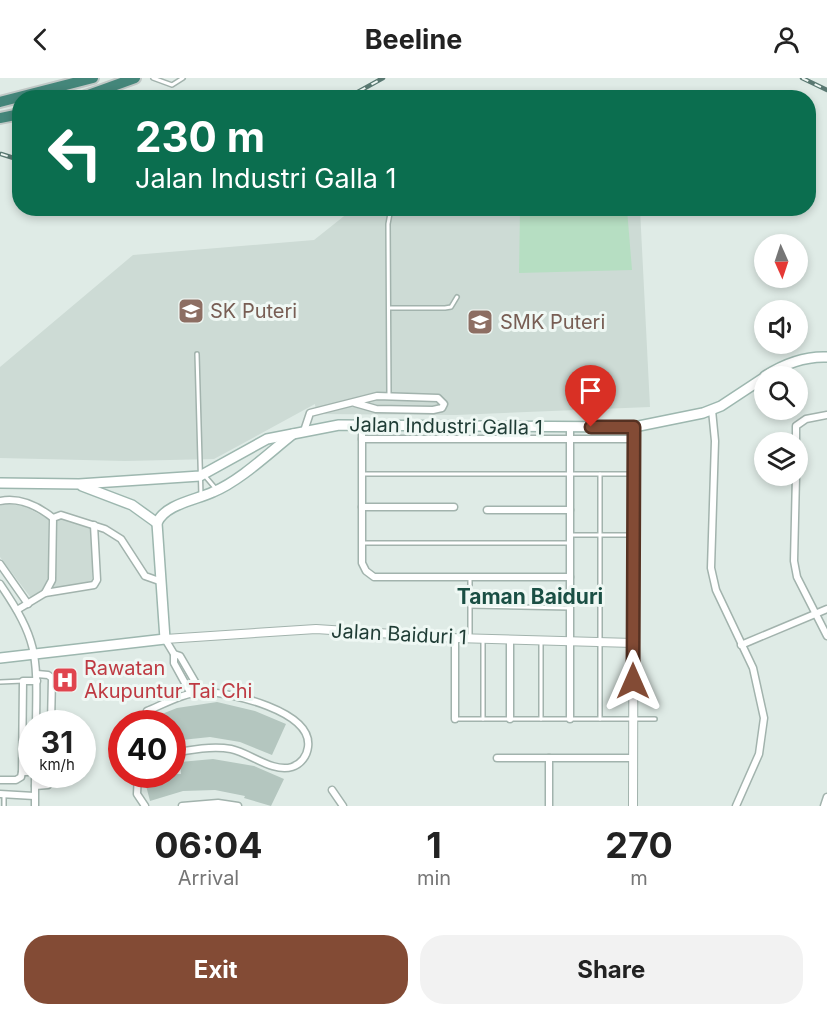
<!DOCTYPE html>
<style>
:root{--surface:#fff;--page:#f2f2f2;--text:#222;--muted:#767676;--accent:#834b35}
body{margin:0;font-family:Inter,sans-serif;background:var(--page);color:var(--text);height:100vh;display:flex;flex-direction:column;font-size:22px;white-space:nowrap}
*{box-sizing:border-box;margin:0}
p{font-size:20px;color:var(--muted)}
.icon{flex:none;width:33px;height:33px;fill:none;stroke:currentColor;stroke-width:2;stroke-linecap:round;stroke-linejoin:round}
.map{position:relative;height:728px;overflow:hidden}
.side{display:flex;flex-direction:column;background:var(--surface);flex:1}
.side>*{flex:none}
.top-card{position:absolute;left:12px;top:12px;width:804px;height:126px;border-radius:24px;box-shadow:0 3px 9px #0003;background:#0b6e4f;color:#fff;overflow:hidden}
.needle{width:39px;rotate:177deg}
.buttons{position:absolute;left:754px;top:156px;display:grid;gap:12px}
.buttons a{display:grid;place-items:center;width:54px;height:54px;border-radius:50%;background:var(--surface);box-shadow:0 3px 9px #0003;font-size:30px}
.speed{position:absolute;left:18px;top:632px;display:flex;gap:12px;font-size:30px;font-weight:700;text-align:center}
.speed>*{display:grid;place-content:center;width:78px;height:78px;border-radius:50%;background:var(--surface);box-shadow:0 3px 9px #0003;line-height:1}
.speed small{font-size:15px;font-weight:400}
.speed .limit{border:9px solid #d22;background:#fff;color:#111}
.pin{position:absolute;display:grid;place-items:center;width:51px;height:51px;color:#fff;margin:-62px -26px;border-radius:50% 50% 50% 0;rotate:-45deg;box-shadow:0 0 6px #0007}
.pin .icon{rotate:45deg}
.me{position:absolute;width:66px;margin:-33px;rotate:0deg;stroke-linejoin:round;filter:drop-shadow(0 0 4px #0008)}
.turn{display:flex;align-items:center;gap:21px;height:126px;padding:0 24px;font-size:27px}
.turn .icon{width:78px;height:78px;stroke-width:2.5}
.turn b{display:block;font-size:42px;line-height:51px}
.eta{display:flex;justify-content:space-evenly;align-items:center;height:102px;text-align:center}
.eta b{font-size:36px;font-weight:700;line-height:42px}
.button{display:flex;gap:12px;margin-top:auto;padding:12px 24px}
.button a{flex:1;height:69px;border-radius:24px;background:var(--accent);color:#fff;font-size:24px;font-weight:700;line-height:69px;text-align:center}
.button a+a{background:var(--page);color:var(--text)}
header{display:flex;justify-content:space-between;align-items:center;height:78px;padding:0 24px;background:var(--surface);font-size:27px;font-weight:700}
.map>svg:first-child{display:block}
.built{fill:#cddbd5}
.green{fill:#b6dec2}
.building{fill:#b4c6bf}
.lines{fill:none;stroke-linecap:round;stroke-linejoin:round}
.service-casing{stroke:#a2b3ad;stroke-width:6}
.minor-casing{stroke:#a2b3ad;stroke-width:9}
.tertiary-casing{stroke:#a2b3ad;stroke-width:10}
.secondary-casing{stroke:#9db7af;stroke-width:12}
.trunk-casing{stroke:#c0c8c6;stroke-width:14}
.service{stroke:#fff;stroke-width:3}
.minor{stroke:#fff;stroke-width:6}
.tertiary{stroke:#fff;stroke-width:8}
.secondary{stroke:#fff;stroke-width:9}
.trunk{stroke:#44867a;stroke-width:10}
.rail-casing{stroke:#597871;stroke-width:4.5}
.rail{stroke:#eff8f4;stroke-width:2;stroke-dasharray:7;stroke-linecap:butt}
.route-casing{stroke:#553122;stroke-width:15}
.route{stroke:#834b35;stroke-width:10}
.labels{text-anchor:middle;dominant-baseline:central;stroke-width:6;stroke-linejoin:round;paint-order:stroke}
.education-label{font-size:20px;fill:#785e54;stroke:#eff8f4;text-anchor:start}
.street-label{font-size:20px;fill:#1f3c35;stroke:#eff8f4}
.health-label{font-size:20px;fill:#be3a42;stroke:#eff8f4;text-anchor:start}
.neighbourhood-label{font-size:21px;font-weight:bold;fill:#1a4f44;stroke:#eff8f4}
</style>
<header><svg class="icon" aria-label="back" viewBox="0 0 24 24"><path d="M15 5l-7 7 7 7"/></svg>Beeline<svg class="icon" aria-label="person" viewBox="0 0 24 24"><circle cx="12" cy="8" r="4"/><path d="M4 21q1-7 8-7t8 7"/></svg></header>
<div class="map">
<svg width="827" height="728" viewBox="0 0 827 728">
<rect width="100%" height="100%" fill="#dfebe6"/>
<g class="built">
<path d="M353 131H640L650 329 456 337 316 336 315 326 214 381 125 383 0 380V289L133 177 314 162Z"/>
<path d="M7 426 24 428 48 441 49 498 42 512 31 520 0 479V428Z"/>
<path d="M61 439 92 449V505L50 512 55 442Z"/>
</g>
<path class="green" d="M520 131H627L632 192 519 195Z"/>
<g class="building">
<path d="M217 624 255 633 286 646 272 677 240 664 210 659 172 663V645H139L177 630Z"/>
<path d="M213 681 254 688 284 701 271 728 244 720 245 718 215 712 183 713 150 723 143 696H181L180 684Z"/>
</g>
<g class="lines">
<g class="service-casing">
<g id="service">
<path d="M153 0 172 7 183 0"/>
<path d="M390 230H445L451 229 457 219"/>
<path d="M197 276 201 418"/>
<path d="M389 318 388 146 391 130"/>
<path d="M362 396H634"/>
<path d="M205 398 216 411"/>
<path d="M570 457H632"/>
<path d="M362 465H568"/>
<path d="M470 528 570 530"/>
<path d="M470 559V500"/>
<path d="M0 604 23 603"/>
<path d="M456 641H655"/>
<path d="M483 641V562"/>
<path d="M541 641V563"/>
<path d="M600 641V396"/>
<path d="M4 717V728"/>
</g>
</g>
<g class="minor-casing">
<g id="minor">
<path d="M712 332 715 363 711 490 716 512 753 590 764 640 759 676 736 728"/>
<path d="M362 347V485L366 493 374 499H570"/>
<path d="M304 353 310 335 377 318 438 320 444 326 442 330 433 332 376 331 355 325"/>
<path d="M362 361H634"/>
<path d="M796 364V348L806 341 827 337"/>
<path d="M796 398 794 483 797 499 827 558"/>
<path d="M0 423C20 419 38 428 53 440"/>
<path d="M362 429H454"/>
<path d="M487 432H570"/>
<path d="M0 486 28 526"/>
<path d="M0 506C39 563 37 578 36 645"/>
<path d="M45 515 52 502 53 440 61 437 105 451 121 461 145 498 162 504"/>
<path d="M17 532 45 515 94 507 97 502 94 447"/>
<path d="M165 561 174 576 180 578 201 614"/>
<path d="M741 567 827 531"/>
<path d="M174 576V585L191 616"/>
<path d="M37 596 48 597 52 600 51 645"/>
<path d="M147 633C164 626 185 614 204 614 230 614 313 633 308 669 307 678 301 686 292 689 273 695 250 675 231 671 214 668 190 671 172 676"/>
<path d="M455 641V560"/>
<path d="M510 641V562"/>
<path d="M570 641V349"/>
<path d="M497 680H633"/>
<path d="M32 694H22L23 603H37"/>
<path d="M138 696 137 716 145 728"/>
<path d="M0 702H16L21 699 22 694"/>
<path d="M35 708 48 707 51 696"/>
<path d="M332 712 343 728"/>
<path d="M0 716 34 718"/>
<path d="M35 728V696"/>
<path d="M182 728 218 725 238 728"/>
<path d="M549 728V680"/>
<path d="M824 728 827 719"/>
</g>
</g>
<g class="tertiary-casing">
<g id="tertiary">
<path d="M165 561 316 551 455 560 633 565"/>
<path d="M633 728 634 349"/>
</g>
</g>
<g class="secondary-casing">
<g id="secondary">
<path d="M765 298C784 286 804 278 827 279"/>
<path d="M0 405 79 406 200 398 267 361 339 347 634 349 703 335 721 328 765 299"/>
<path d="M82 408 132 427 157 445"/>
<path d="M0 580 165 561 157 445C165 426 196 422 213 414 240 403 270 374 293 356"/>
</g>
</g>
<g class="trunk-casing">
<g id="trunk">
<path d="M80 20 135 0"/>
<path d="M0 24 93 0"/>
<path d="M0 40 20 36"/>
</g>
</g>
<use href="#service" class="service"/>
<use href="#minor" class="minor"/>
<use href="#tertiary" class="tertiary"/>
<use href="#secondary" class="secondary"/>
<use href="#trunk" class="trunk"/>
<g class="rail-casing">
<g id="rail">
<path d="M802 0 827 12"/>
<path d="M347 20 383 0"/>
<path d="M1 76 20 82"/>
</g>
</g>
<use href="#rail" class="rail"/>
</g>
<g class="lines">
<g class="route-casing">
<path id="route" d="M591 349H634L633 603"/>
</g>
<use href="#route" class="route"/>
</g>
<defs>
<g id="school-square" transform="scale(1.35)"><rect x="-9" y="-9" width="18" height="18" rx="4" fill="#8d6e63" stroke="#eff8f4"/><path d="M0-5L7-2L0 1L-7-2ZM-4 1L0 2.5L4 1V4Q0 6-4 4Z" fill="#fff"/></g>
<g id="hospital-square" transform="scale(1.35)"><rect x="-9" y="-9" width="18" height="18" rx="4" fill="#e0444e" stroke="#eff8f4"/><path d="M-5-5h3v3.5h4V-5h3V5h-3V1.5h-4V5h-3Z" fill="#fff"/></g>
</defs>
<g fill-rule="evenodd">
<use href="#school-square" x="191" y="233"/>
<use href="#school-square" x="480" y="244"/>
<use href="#hospital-square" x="65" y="602"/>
</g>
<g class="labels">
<g class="education-label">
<text x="210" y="233">SK Puteri</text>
<text x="500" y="244">SMK Puteri</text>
</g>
<g class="street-label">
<text transform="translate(446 348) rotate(1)">Jalan Industri Galla 1</text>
<text transform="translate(399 556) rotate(3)">Jalan Baiduri 1</text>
</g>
<g class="health-label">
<text x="84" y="590">Rawatan<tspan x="84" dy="23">Akupuntur Tai Chi</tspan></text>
</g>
<g class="neighbourhood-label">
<text x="530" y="518">Taman Baiduri</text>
</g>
</g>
</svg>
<div class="buttons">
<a><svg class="needle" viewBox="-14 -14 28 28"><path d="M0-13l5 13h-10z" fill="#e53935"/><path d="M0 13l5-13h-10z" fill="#767676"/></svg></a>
<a><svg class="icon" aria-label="sound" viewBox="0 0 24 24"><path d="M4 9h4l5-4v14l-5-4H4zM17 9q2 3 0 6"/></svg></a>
<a><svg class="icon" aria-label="search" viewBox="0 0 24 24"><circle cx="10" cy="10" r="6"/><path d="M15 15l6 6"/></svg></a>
<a><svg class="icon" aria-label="layers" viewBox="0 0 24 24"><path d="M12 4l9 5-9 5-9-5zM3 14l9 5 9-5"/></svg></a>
</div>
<div class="speed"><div>31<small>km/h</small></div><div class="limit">40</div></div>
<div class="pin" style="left:591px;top:349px;background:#d93025"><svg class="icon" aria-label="arrive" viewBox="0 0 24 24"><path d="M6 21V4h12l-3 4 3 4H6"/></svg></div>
<svg class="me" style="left:633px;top:603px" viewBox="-20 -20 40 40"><path d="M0-17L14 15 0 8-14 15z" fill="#834b35" stroke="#fff" stroke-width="4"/></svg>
<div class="top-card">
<div class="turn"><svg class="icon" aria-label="left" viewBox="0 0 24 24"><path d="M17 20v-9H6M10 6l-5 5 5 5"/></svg><div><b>230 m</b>Jalan Industri Galla 1</div></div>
</div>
</div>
<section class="side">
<div class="eta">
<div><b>06:04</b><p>Arrival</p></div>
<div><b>1</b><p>min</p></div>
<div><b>270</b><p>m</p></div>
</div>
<div class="button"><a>Exit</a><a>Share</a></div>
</section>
